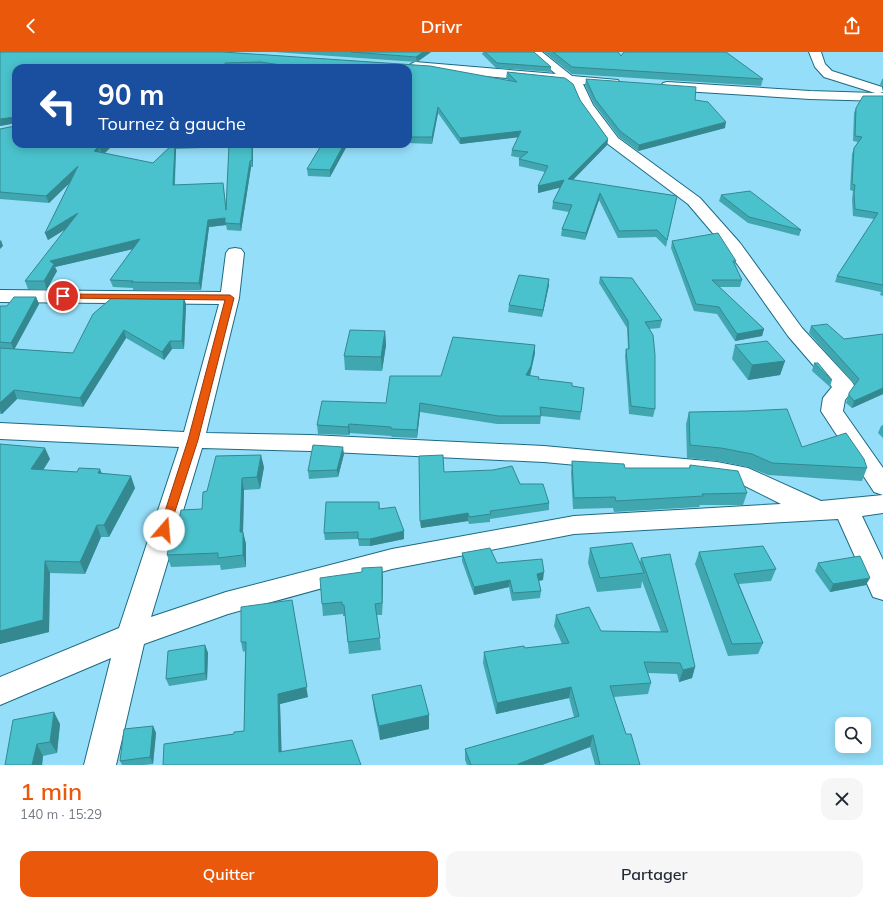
<!DOCTYPE html>
<html lang="fr">
<meta charset="utf-8">
<style>
:root{--surface:#fff;--page:#f6f6f7;--text:#1f2937;--muted:#747a83;--accent:#ea580c}
body{margin:0;font-family:Mulish,sans-serif;background:var(--page);color:var(--text);height:100vh;display:flex;flex-direction:column;font-size:15px;white-space:nowrap}
*{box-sizing:border-box;margin:0}
p{font-size:13px;color:var(--muted)}
.icon{flex:none;width:22px;height:22px;fill:none;stroke:currentColor;stroke-width:2;stroke-linecap:round;stroke-linejoin:round}
.map{position:relative;height:713px;overflow:hidden}
.drawer{display:flex;flex-direction:column;background:var(--surface);flex:1}
.drawer>*{flex:none}
.hud{position:absolute;left:12px;top:12px;width:400px;height:84px;border-radius:12px;box-shadow:0 2px 10px #0003;background:#1a4fa0;color:#fff;overflow:hidden}
.buttons{position:absolute;left:835px;top:665px;display:grid;gap:8px}
.buttons a{display:grid;place-items:center;width:36px;height:36px;border-radius:8px;background:var(--surface);box-shadow:0 2px 10px #0003;font-size:20px}
.pin{position:absolute;display:grid;place-items:center;width:34px;height:34px;color:#fff;margin:-17px;border:2px solid #fff;border-radius:50%;box-shadow:0 1px 4px #0007}
.me{position:absolute;width:44px;margin:-22px;rotate:18deg;stroke-linejoin:round;filter:drop-shadow(0 0 3px #0008)}
.turn{display:flex;align-items:center;gap:14px;height:84px;padding:0 20px;font-size:18px}
.turn .icon{width:52px;height:52px;stroke-width:2.5}
.turn b{display:block;font-size:28px;line-height:34px}
.round{display:grid;place-items:center;flex:none;width:42px;height:42px;border-radius:12px;background:var(--page)}
.head{display:flex;align-items:center;justify-content:space-between;height:68px;padding:0 20px}
h1{font-size:24px;font-weight:600;line-height:30px;color:var(--accent)}
.action{display:flex;gap:8px;margin-top:auto;padding:8px 20px}
.action a{flex:1;height:46px;border-radius:12px;background:var(--accent);color:#fff;font-size:16px;font-weight:600;line-height:46px;text-align:center}
.action a+a{background:var(--page);color:var(--text)}
header{display:flex;justify-content:space-between;align-items:center;height:52px;padding:0 20px;background:var(--accent);color:#fff;font-size:18px;font-weight:600}
.map>svg:first-child{display:block}
.lines{fill:none;stroke-linecap:round;stroke-linejoin:round}
.minor-casing{stroke:#1c6a83;stroke-width:2}
.minor{fill:#fff;fill-rule:evenodd}
.wall{fill:#40a7b0;fill-rule:evenodd}
.shaded-wall{fill:#348890}
.building{fill:#4ac2cd;stroke:#348890}
.route{fill:#ea580c;stroke:#983908}
</style>
<header><svg class="icon" aria-label="back" viewBox="0 0 24 24"><path d="M15 5l-7 7 7 7"/></svg>Drivr<svg class="icon" aria-label="share" viewBox="0 0 24 24"><path d="M12 15V3M7 8l5-5 5 5M5 13v7h14v-7"/></svg></header>
<div class="map">
<svg width="883" height="713" viewBox="0 0 883 713">
<rect width="100%" height="100%" fill="#95def9"/>
<g class="lines">
<g class="minor-casing">
<g id="minor">
<path d="M529 0H542L572 24 618 28 620 31 618 34 614 35 583 32 593 53 618 86 700 146 740 191 802 276 852 330 855 335 845 348 843 359 883 416V443L874 440 821 359 823 346 832 335 788 284 728 199 688 152 608 92 581 53 574 37 566 31 415 18 411 16 409 14 411 12 415 10 556 22Z"/>
<path d="M809 0H821L825 12 832 19 882 35 883 40 880 41H883V49L810 47 667 38 663 37 661 34 663 31 667 30 810 39 875 41 824 25 815 15Z"/>
<path d="M235 196 241 197 244 201 239 246 206 381 310 383 544 394 717 410 748 416 821 449 883 443V461L862 464 883 508V548L873 545 838 467 574 482 392 517 228 562 144 592 116 713H84L111 606 0 653V625L119 576 179 395 0 387V371L184 380 219 252 0 250V238L221 240 226 201 229 197ZM202 396 310 399 544 410 717 426 735 429 781 452 574 464 392 497 226 540 151 565Z"/>
</g>
</g>
<use href="#minor" class="minor"/>
</g>
<g class="wall">
<path d="M0 0H223L430 14 509 29 506 26 507 20 565 26 573 32 580 48 608 87 607 93 573 128 677 144 666 195 656 185 618 186 599 148 585 188 561 184 562 177 569 160 552 157 553 150 560 135 538 141V134L545 120 519 114V107L521 106 511 104 512 98 518 85 460 92 438 61 432 92 408 91V16H16V92H114L104 101 153 111 173 92H253V115H251L241 179 227 178 226 173 209 175 201 238H133V236L113 235 110 228 133 197 55 215 57 219 47 237H28L25 229 66 177 48 188 45 181 70 130 49 151 0 147V77L15 74V71L0 74ZM229 95 226 155 223 131 175 133 176 97Z"/>
<path d="M274 0H431L417 10Z"/>
<path d="M483 0H534L551 15V20L496 16 482 2Z"/>
<path d="M544 0H618L621 4 763 27 761 34 572 22Z"/>
<path d="M586 27 695 48 725 76 638 99 619 85 594 52 585 33Z"/>
<path d="M882 27H883V34L880 33Z"/>
<path d="M883 44V244L880 243 881 240 835 230 837 224 874 167 853 164 852 148 853 139 850 138 852 102 854 96 858 90 853 89 854 61 856 56Z"/>
<path d="M322 92H348L330 125 308 124 307 117Z"/>
<path d="M721 143 801 178 799 184 748 171 719 149Z"/>
<path d="M672 189 736 209 735 213 742 228 740 235H719L764 277 762 284 735 289 717 262 694 259 671 196Z"/>
<path d="M600 225 662 268 660 276 649 277 655 357 653 365 629 362 625 304 626 297H628L627 276 599 231Z"/>
<path d="M549 227V233L542 265 508 260 509 253Z"/>
<path d="M36 245 39 252 14 297 73 301 184 245 186 253 184 297H172L164 308 126 286 83 355 17 347 2 362H0V254H7Z"/>
<path d="M811 274 844 287 883 282V342L852 356 846 351 849 341 855 333 809 281Z"/>
<path d="M385 279 386 293 382 319 345 318 344 304Z"/>
<path d="M535 293V301L530 324 538 327 572 334 584 336 580 368 541 364 540 372H497L420 360 417 386 392 385 391 384 350 381 349 383 318 382 317 373 386 351 441 324Z"/>
<path d="M735 293 785 309 780 323 748 328 732 307Z"/>
<path d="M814 311 832 328 830 335 812 319Z"/>
<path d="M689 360 802 395 867 416 862 429 768 423 748 415 717 409 687 406 686 372Z"/>
<path d="M883 373V386L878 381 881 374Z"/>
<path d="M0 392 50 407 43 418 102 421 135 436 109 485H101L85 522 50 521 49 580 0 592Z"/>
<path d="M344 402 338 425 309 427 308 419Z"/>
<path d="M572 409 625 416H689L690 413 747 441 743 453H700L699 455 614 460 613 456 573 457 571 421Z"/>
<path d="M264 415 260 437 244 438 243 480 246 492V515L221 518 220 513 171 515 167 503 176 482 202 457 207 439Z"/>
<path d="M444 420 520 432 549 451V458L490 467V470L469 472 468 469 421 476Z"/>
<path d="M379 450 380 457 404 479V487L370 494H359L358 487 325 488 324 481Z"/>
<path d="M590 496 640 510 641 506 695 615 692 626 679 630 677 622 648 621 651 631 648 642 614 645 626 682 640 713H595L590 695 542 713H467L465 708V697L574 665 569 646 496 662 483 611 484 600 525 596 562 592 554 574 556 563 601 579 661 580 642 529 641 536 597 540 588 511Z"/>
<path d="M699 500 776 517 771 529 739 532 763 591 758 602 728 604 695 512Z"/>
<path d="M462 501 497 511 543 528 539 529 541 539 540 546 512 549 509 535 474 543 462 509Z"/>
<path d="M818 511 866 533 830 540 815 519Z"/>
<path d="M382 515 383 527 382 563H377L381 598 349 602 345 564H343V562L323 564 322 552 362 520Z"/>
<path d="M241 555 308 645 280 652 281 700 361 713 164 692 234 682 244 679 245 599 243 600 241 590Z"/>
<path d="M205 593 208 601 207 628 169 634 166 627Z"/>
<path d="M372 643 429 663V677L380 688 374 658Z"/>
<path d="M60 672 57 701 43 704 42 713H5Z"/>
<path d="M153 674 156 681 153 712 144 713H122L120 709Z"/>
</g>
<g class="shaded-wall">
<path d="M423 0H431L417 10 416 5Z"/>
<path d="M438 55V61L432 92V85Z"/>
<path d="M15 65 16 71 0 74V67Z"/>
<path d="M726 70 725 76 638 99 639 93Z"/>
<path d="M521 79 520 85 460 92V86Z"/>
<path d="M608 87 607 93 567 134 568 127Z"/>
<path d="M106 92H114L102 104 100 97Z"/>
<path d="M175 92 176 97 174 140 173 133Z"/>
<path d="M252 92H253V115L252 108Z"/>
<path d="M344 92H348L330 125V118Z"/>
<path d="M98 95 100 102 94 99Z"/>
<path d="M250 109 251 115 241 179 240 172Z"/>
<path d="M78 114 80 121 49 151 46 144Z"/>
<path d="M564 128 563 135 538 141V134Z"/>
<path d="M600 141 599 148 585 188 586 181Z"/>
<path d="M78 161 80 168 48 188 45 181Z"/>
<path d="M225 166 226 173 209 175 201 238 199 231 208 168Z"/>
<path d="M140 187 142 195 55 215 57 219 47 237 44 229 50 209Z"/>
<path d="M1 188 3 194 0 197V189Z"/>
<path d="M549 227V233L542 265 543 258Z"/>
<path d="M36 245 39 252 14 298 11 291Z"/>
<path d="M184 245 186 253 184 297 182 289Z"/>
<path d="M764 277 762 284 735 289 737 282Z"/>
<path d="M124 278 126 286 83 355 80 346Z"/>
<path d="M385 279 386 293 382 319 381 305Z"/>
<path d="M170 289 172 297 164 308 162 300Z"/>
<path d="M535 293V301L530 323 526 332V323Z"/>
<path d="M785 309 780 323 748 328 752 313Z"/>
<path d="M883 336V342L852 356 854 349Z"/>
<path d="M14 338 17 347 2 362 0 358V351Z"/>
<path d="M420 351V360L417 386V378Z"/>
<path d="M349 372 350 381 349 383 348 375Z"/>
<path d="M343 395 344 402 338 425 337 418Z"/>
<path d="M45 396 50 407 36 429 31 417Z"/>
<path d="M261 403 264 415 260 437 257 425Z"/>
<path d="M100 417 105 429 98 421Z"/>
<path d="M131 424 135 436 109 485 104 473Z"/>
<path d="M242 426 244 438 243 480 246 492V515L243 503 240 480Z"/>
<path d="M468 461V469L421 476 420 469Z"/>
<path d="M97 473 101 485 85 522 80 510Z"/>
<path d="M404 479V487L370 494V487Z"/>
<path d="M45 509 50 521 49 580 0 592V579Z"/>
<path d="M382 515 383 527 382 563Z"/>
<path d="M544 520 543 528 536 529 537 522Z"/>
<path d="M870 526 866 533 830 540 833 532Z"/>
<path d="M510 528 509 535 474 543V535Z"/>
<path d="M292 548 308 645 280 652 282 709 279 700 278 642Z"/>
<path d="M205 593 208 601 207 628 205 621Z"/>
<path d="M695 615 692 626 679 630 683 618Z"/>
<path d="M571 635 569 646 496 662 497 651Z"/>
<path d="M54 660 60 672 57 701 50 690Z"/>
<path d="M429 663V677L380 688 379 674Z"/>
<path d="M153 674 156 681 153 712 150 705Z"/>
<path d="M593 683 590 695 542 713H518V712Z"/>
<path d="M37 692 43 704 42 713H32Z"/>
</g>
<g class="building">
<path d="M0 0H223L430 14 517 30 507 20 565 26 573 32 580 48 608 87 568 127 677 144 667 188 657 178 619 179 600 141 586 181 562 177 572 153 553 150 564 128 538 134 548 114 519 107 528 100 512 98 521 79 460 86 438 55 432 85H408V16H302L260 10 225 11V16H16V92H106L100 97 98 95 94 99 153 111 173 92H175L173 133 223 131 226 158 229 92H252V108L250 109 240 172 225 171V166L208 168 199 231 131 230 133 229 110 228 140 187 50 209 54 212 44 229H25L78 161 45 181 78 114 46 144 0 140V77L15 74V65L0 67Z"/>
<path d="M351 0H423L416 5Z"/>
<path d="M485 0H534L551 15 497 11Z"/>
<path d="M553 0H618L621 4 624 0H726L763 27 572 15Z"/>
<path d="M586 27 696 35 695 48 708 50 726 70 639 93 620 79 595 47Z"/>
<path d="M863 44H883V233L837 224 878 161 855 157 854 142 855 133 852 132 854 96 862 85 855 84 856 56Z"/>
<path d="M322 92H344L330 118 307 117Z"/>
<path d="M750 139 801 178 749 165 721 143Z"/>
<path d="M718 181 736 209H733L742 228H712L764 277 737 282 719 255 696 252 672 189Z"/>
<path d="M519 223 549 227 543 258 509 253Z"/>
<path d="M600 225 632 226 662 268 645 270 653 283 655 303V357L631 354 626 297H629L628 269Z"/>
<path d="M114 244 184 245 182 289H170L162 300 124 278 80 346 14 338 0 351V296L73 301 93 262Z"/>
<path d="M14 245H36L11 291 0 290V254H7Z"/>
<path d="M827 272 844 287 883 282V336L854 349 849 343V341L859 327 811 274Z"/>
<path d="M350 278 385 279 381 305 344 304Z"/>
<path d="M453 285 535 293 531 314 526 323 539 325 538 327 572 331V334L584 336 581 360 540 355 541 364H498L420 351 417 378 391 377V375L349 372 348 375 317 373 322 349 386 351 390 324H441Z"/>
<path d="M767 289 785 309 752 313 735 293Z"/>
<path d="M814 311H818L832 328Z"/>
<path d="M787 357 802 395 846 381 864 407 867 416 772 411 752 402 721 396 690 393 689 360 747 359Z"/>
<path d="M0 392 45 396 31 417 77 420 79 416 100 417 98 421 131 424 104 473H97L80 510 45 509 43 568 0 579Z"/>
<path d="M313 393 343 395 337 418 308 419Z"/>
<path d="M261 403 257 425 242 426 240 480H243V503L218 506V501L167 503 172 482H176L181 458 202 457 203 440 207 439 216 404Z"/>
<path d="M443 403 444 420 493 418 512 414 520 432H543L549 451 490 459 491 462 469 465 468 461 420 469 419 404Z"/>
<path d="M572 409 624 412 625 416H690V413L738 419 747 441 702 442 703 444 616 449 615 445 574 446Z"/>
<path d="M326 450H379V457L395 455 404 479 370 487H358V480L324 481Z"/>
<path d="M632 491 644 521 600 526 590 496Z"/>
<path d="M763 494 776 517 734 522 763 591 732 592 699 500Z"/>
<path d="M490 496 497 511 542 507 544 520 537 522 541 539 513 541 510 528 474 535 462 501Z"/>
<path d="M670 502 695 615 683 618 680 611 644 610 651 631 610 634 626 682H631L640 713H600L593 683 518 712 519 713H471L465 697 579 664 571 635 497 651 484 600 524 594 525 596 569 591 556 563 589 555 601 579 668 580 641 506Z"/>
<path d="M860 504 870 526 833 532 818 511Z"/>
<path d="M382 515V551L375 552 380 586 348 590 344 553H342V550L322 552 320 526 362 520V516Z"/>
<path d="M292 548 307 635 278 642 279 700 352 688 361 713H163L164 692 234 682V680L244 679 246 590H241V555Z"/>
<path d="M205 593V621L166 627 168 599Z"/>
<path d="M421 633 429 663 379 674 372 643Z"/>
<path d="M54 660 50 690 37 692 32 713H5L13 668Z"/>
<path d="M153 674 150 705 120 709 124 677Z"/>
</g>
<path class="route" d="M60 242 230 243 234 246 198 388 168 481H161L159 478 188 388 225 248 63 246H60Z"/>
</svg>
<div class="buttons">
<a><svg class="icon" aria-label="search" viewBox="0 0 24 24"><circle cx="10" cy="10" r="6"/><path d="M15 15l6 6"/></svg></a>
</div>
<div class="pin" style="left:63px;top:244px;background:#d93025"><svg class="icon" aria-label="arrive" viewBox="0 0 24 24"><path d="M6 21V4h12l-3 4 3 4H6"/></svg></div>
<svg class="me" style="left:164px;top:478px" viewBox="-20 -20 40 40"><circle r="19" fill="#fff"/><path d="M0-13L10 11 0 6-10 11z" fill="#ea580c"/></svg>
<div class="hud">
<div class="turn"><svg class="icon" aria-label="left" viewBox="0 0 24 24"><path d="M17 20v-9H6M10 6l-5 5 5 5"/></svg><div><b>90 m</b>Tournez à gauche</div></div>
</div>
</div>
<section class="drawer">
<div class="head"><div><h1>1 min</h1><p>140 m · 15:29</p></div><a class="round"><svg class="icon" aria-label="close" viewBox="0 0 24 24"><path d="M6 6l12 12M18 6L6 18"/></svg></a></div>
<div class="action"><a>Quitter</a><a>Partager</a></div>
</section>
